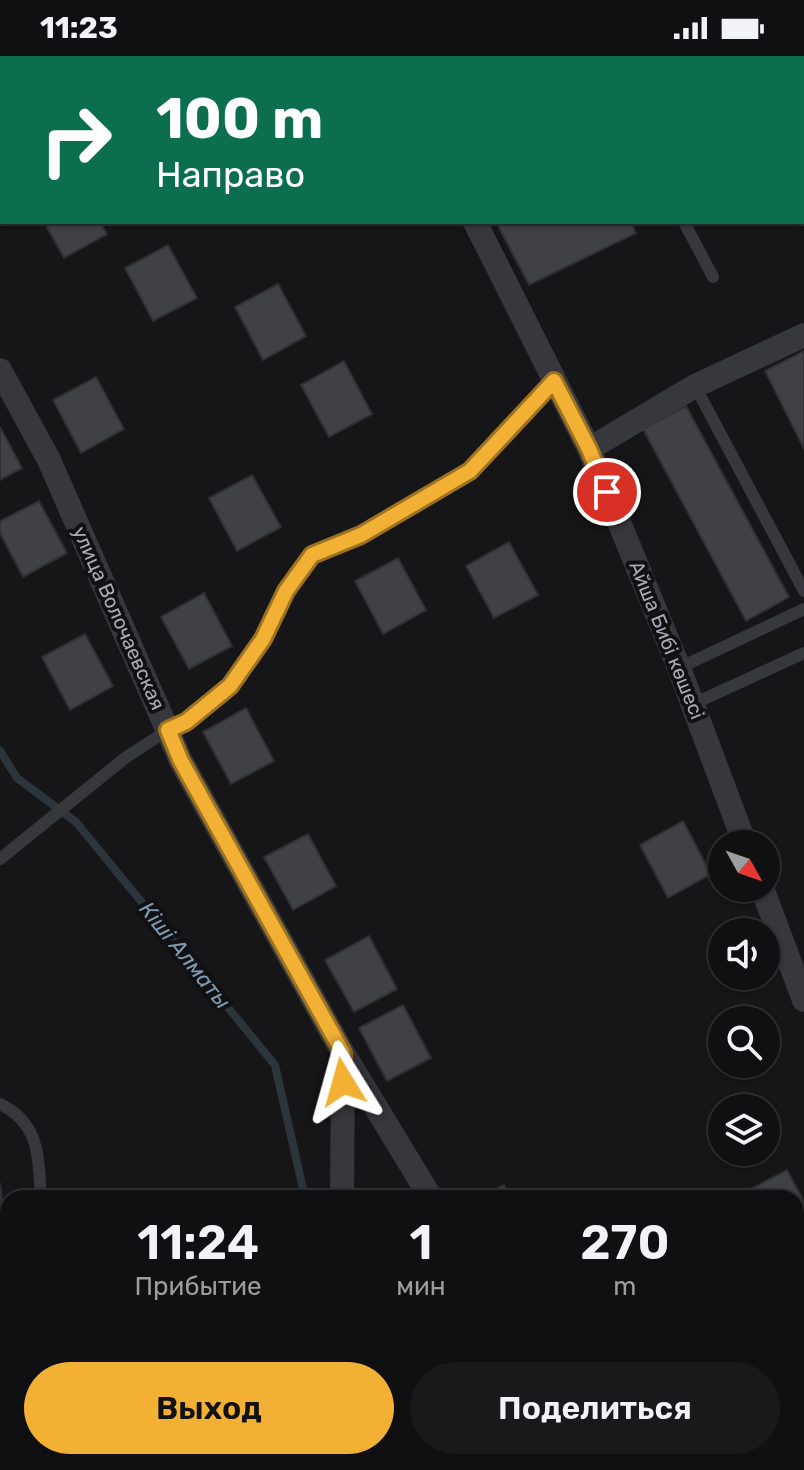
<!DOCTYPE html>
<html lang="ru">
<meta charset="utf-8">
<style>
:root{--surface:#101012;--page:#19191b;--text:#f1f3f6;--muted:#9c9d9f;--line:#303032;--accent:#f2b134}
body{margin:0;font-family:Rubik,sans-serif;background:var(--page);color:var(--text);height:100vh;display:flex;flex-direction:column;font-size:30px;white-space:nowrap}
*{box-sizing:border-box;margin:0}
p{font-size:26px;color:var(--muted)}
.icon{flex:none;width:44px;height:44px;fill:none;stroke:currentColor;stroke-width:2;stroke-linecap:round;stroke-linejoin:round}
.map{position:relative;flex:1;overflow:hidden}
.drawer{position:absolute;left:0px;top:1134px;width:804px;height:280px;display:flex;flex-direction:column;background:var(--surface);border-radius:24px 24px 0 0;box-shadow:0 2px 6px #0004,0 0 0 2px var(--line)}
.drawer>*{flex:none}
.banner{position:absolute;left:0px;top:0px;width:804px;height:168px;box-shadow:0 2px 6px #0004,0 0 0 2px var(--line);background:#0b6e4f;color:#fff;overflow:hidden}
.needle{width:52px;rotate:130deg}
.tools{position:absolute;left:708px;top:774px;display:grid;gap:16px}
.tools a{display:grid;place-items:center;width:72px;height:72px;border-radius:50%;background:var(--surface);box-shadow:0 2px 6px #0004,0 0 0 2px var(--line);font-size:40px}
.pin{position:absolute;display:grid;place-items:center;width:68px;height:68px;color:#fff;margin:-34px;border:4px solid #fff;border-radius:50%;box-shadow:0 2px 8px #0007}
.me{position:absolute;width:88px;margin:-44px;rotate:352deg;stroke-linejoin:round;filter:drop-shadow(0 0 6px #0008)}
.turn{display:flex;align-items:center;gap:28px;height:168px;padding:0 24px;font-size:36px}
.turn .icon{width:104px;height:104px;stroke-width:2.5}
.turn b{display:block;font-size:56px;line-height:68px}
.eta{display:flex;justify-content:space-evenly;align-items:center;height:136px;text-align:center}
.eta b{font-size:48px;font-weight:600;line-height:56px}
.button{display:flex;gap:16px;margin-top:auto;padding:16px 24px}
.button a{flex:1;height:92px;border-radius:48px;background:var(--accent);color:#111;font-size:32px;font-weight:600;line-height:92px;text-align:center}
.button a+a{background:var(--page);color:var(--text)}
.status{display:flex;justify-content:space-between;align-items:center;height:56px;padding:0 40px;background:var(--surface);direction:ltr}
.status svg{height:22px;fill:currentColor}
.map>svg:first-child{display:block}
.green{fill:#1e261f}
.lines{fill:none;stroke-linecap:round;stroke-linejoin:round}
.stream{stroke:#2c353c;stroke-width:8}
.building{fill:#404145;stroke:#303034;stroke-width:2}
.path{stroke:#3d3f44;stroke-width:5;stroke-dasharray:4 6;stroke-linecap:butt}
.lane{stroke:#37383d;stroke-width:12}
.street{stroke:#37383d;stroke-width:24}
.route-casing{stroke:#9d7322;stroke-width:20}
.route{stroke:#f2b134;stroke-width:14}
.labels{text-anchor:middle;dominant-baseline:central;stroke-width:8;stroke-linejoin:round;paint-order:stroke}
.street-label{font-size:20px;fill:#a8adb8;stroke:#111113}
.water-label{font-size:22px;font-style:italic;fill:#7f9bb3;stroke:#111113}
</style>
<div class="status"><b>11:23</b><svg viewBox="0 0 49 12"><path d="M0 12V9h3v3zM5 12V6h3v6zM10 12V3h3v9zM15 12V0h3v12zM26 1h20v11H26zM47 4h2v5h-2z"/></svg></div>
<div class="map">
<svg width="804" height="1414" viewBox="0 0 804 1414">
<rect width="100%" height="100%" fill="#161618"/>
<path class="green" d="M29 1406H157L160 1414H24Z"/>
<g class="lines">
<g class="stream">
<path d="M0 695 17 722 76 766 275 1009 305 1142"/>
<path d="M264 1414 268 1406"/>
</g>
</g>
<g class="building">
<path d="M50 0H93L89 2H51Z"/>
<path d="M415 0H630L625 2H411Z"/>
<path d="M2 91V159L0 160V92Z"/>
<path d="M44 166H100L107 178 64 202Z"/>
<path d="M496 166H631L636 177 529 229Z"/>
<path d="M168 189 197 242 153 265 125 212Z"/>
<path d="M278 228 306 280 263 304 235 251Z"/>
<path d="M804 295V393L765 315Z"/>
<path d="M344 305 372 358 329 381 301 329Z"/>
<path d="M96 321 124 373 81 397 53 344Z"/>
<path d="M686 350 789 541 746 565 643 373Z"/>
<path d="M0 371 22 412 0 424Z"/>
<path d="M252 419 281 471 237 495 209 442Z"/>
<path d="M39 445 67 497 23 521 0 477V465Z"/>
<path d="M509 486 538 539 494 562 466 510Z"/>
<path d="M398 502 426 554 383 578 355 525Z"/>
<path d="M204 537 232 590 189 613 161 561Z"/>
<path d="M85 578 113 630 70 654 42 601Z"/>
<path d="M246 652 274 705 231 728 203 676Z"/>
<path d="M683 765 711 818 668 842 640 789Z"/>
<path d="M308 778 336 830 293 854 264 801Z"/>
<path d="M369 880 397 933 354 956 325 904Z"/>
<path d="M403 949 431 1002 387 1025 359 972Z"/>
<path d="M787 1114 804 1146V1173L796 1177V1142H746L743 1137Z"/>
<path d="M0 1127 7 1186 0 1187Z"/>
<path d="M504 1129 511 1142H479Z"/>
<path d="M7 1186 8 1295 0 1296V1187Z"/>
</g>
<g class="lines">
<path class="path" d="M0 1377 8 1362"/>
<g class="lane">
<path d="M771 0 772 2"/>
<path d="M730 2 733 0"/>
<path d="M802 62 804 66"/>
<path d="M684 166 713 221"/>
<path d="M695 330 804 535"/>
<path d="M679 612 804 553"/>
<path d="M693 648 804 597"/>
<path d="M0 803 125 702 168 674 186 666 230 630 263 583 286 535 312 499 361 479 470 415 554 325"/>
<path d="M0 1048C41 1068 38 1103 41 1142"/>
</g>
<g class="street">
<path d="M392 0 393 2"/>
<path d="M475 166 589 393 679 612 745 788"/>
<path d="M0 314 49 404 181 705 343 997 431 1142"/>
<path d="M589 393 695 330 804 279"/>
<path d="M762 832 804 944"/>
<path d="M342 1142 343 1000"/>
<path d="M414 1406 416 1414"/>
</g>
</g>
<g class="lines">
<g class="route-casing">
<path id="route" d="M343 1026V997L181 705 168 674 186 666 230 630 263 583 286 535 312 499 361 479 470 415 554 325 589 393 607 436"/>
</g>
<use href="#route" class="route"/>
</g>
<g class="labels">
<g class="street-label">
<text transform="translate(119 562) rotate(66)">улица Волочаевская</text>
<text transform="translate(667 584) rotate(68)">Айша Бибі көшесі</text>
</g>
<g class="water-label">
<text transform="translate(185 899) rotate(51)">Кіші Алматы</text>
</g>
</g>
</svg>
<div class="tools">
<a><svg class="needle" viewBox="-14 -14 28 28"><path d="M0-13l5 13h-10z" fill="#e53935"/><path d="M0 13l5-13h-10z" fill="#9c9d9f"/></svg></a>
<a><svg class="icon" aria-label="sound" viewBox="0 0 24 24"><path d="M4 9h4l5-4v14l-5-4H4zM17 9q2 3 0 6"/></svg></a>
<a><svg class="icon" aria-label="search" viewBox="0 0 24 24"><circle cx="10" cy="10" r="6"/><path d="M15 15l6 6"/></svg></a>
<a><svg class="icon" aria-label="layers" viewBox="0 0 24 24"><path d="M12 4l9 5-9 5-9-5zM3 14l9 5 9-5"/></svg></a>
</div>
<div class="pin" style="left:607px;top:436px;background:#d93025"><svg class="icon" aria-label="arrive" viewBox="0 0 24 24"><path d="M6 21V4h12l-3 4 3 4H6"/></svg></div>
<svg class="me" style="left:343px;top:1026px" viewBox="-20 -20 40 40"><path d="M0-17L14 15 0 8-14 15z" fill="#f2b134" stroke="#fff" stroke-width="4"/></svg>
<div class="banner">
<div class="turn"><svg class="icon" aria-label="right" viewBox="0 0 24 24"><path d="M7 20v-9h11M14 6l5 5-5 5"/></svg><div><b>100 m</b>Направо</div></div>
</div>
<section class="drawer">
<div class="eta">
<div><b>11:24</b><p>Прибытие</p></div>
<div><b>1</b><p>мин</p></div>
<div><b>270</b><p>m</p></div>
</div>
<div class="button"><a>Выход</a><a>Поделиться</a></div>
</section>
</div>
